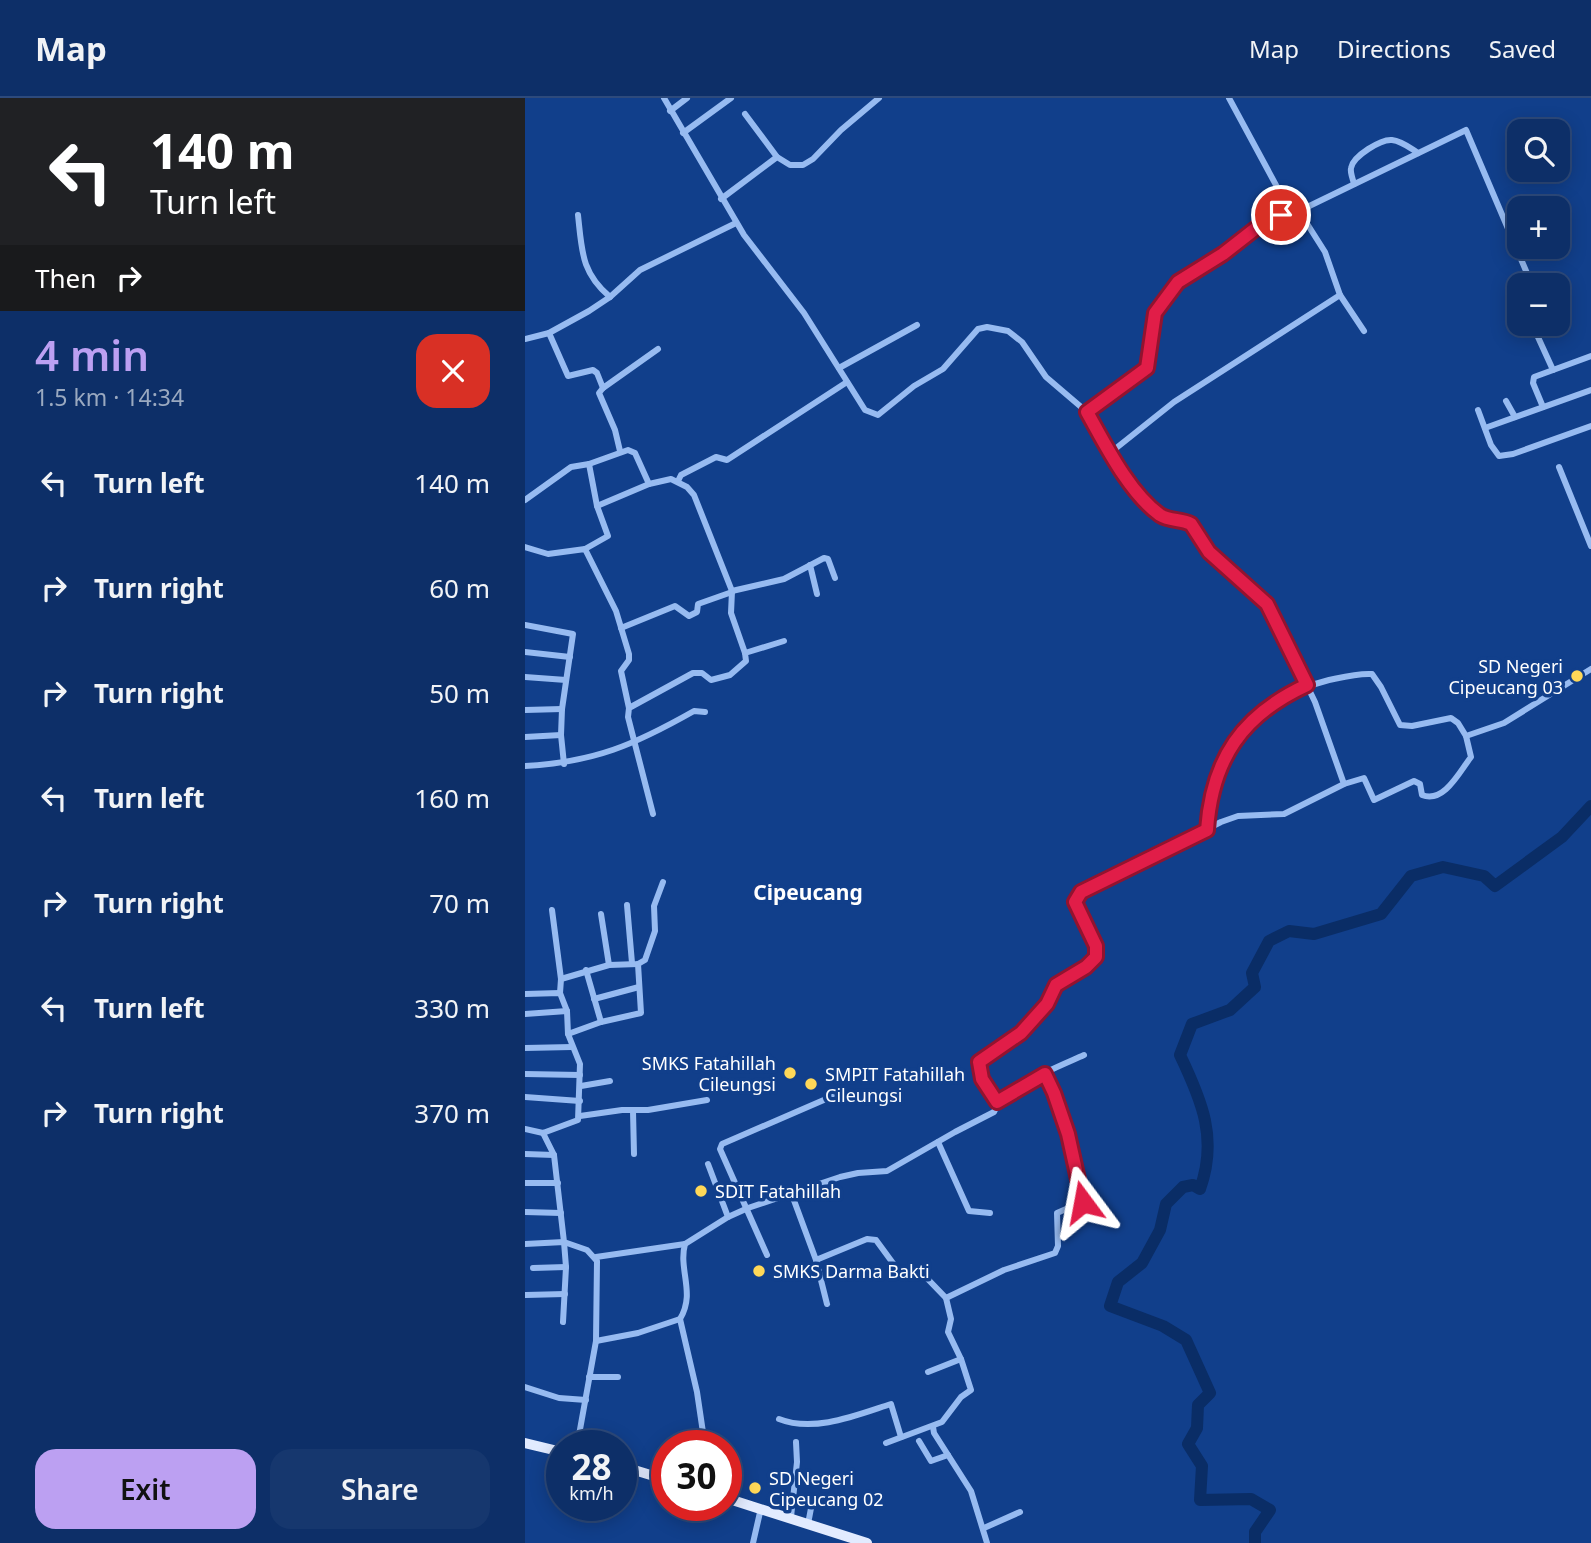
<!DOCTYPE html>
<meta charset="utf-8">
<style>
:root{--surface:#0d2f68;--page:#16376e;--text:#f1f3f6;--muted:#9aa9c0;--line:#2d4a7c;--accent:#bca0f2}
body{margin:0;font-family:"Noto Sans",sans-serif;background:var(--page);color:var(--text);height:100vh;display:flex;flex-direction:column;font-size:26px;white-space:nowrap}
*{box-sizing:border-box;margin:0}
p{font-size:23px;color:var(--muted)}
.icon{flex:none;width:38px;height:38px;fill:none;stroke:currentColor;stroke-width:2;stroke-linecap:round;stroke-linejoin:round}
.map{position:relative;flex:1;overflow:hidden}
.details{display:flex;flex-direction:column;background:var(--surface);width:525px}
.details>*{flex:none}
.banner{background:#202124;color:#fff;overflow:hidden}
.buttons{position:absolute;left:982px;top:21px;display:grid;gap:14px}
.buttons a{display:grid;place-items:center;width:63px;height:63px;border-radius:14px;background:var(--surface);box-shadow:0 4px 18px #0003,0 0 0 2px var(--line);font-size:35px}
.speed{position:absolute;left:21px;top:1332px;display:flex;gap:14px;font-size:35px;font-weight:700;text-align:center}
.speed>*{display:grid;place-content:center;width:91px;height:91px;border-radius:50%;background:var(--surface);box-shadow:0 4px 18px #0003,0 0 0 2px var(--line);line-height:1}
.speed small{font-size:18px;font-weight:400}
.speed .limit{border:10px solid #d22;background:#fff;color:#111}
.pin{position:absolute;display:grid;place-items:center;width:60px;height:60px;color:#fff;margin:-30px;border:4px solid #fff;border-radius:50%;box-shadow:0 2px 7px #0007}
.me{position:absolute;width:77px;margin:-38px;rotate:347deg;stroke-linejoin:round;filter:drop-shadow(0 0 5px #0008)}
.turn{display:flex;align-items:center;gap:24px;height:147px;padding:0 35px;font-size:32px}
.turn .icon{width:91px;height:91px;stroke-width:2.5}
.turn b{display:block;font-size:49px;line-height:60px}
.then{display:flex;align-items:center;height:66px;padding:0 35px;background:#0003;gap:14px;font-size:26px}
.round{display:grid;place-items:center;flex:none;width:74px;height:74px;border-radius:21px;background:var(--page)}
.summary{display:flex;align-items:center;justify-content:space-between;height:119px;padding:0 35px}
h1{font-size:42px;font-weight:600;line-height:52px;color:var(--accent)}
.primary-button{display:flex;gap:14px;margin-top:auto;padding:14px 35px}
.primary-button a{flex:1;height:80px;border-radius:21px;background:var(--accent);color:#111;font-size:28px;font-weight:600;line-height:80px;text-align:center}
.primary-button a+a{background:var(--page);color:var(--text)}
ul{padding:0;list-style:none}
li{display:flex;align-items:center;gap:21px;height:105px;padding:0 35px}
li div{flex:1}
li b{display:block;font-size:26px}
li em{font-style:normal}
header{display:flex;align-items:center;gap:42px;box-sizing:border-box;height:98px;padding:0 35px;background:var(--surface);border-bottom:2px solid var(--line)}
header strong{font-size:33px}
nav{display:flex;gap:38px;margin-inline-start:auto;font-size:24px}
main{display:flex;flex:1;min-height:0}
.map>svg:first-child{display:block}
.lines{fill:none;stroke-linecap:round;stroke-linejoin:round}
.river{stroke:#0a2d66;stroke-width:12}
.street{stroke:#97bbf1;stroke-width:6}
.primary{stroke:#e2ebff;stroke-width:10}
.route-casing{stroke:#92132f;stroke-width:18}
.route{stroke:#e11d48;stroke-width:12}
.poi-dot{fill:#ffd858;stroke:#113f8b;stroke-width:2.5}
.labels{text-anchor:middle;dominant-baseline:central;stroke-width:7;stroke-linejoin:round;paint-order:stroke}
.poi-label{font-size:18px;fill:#fff;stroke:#113f8b;text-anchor:start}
.quarter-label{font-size:21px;font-weight:bold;fill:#fff;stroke:#113f8b}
</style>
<header>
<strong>Map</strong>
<nav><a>Map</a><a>Directions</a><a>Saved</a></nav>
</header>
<main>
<section class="details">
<div class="banner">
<div class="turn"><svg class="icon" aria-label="left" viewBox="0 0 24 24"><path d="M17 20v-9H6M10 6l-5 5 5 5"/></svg><div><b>140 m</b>Turn left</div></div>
<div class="then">Then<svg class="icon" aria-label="right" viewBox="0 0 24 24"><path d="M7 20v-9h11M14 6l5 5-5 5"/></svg></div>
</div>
<div class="summary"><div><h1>4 min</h1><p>1.5 km · 14:34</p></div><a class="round" style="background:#d93025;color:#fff"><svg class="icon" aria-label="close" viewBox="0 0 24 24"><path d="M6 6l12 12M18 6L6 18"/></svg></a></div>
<ul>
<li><svg class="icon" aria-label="left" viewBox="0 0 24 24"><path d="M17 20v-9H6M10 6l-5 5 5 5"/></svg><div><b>Turn left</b></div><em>140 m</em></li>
<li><svg class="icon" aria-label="right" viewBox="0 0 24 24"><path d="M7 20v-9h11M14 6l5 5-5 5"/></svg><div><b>Turn right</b></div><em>60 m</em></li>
<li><svg class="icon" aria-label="right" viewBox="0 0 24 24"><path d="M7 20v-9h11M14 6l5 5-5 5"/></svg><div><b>Turn right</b></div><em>50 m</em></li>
<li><svg class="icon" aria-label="left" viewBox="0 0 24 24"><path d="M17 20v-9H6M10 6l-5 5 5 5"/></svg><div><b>Turn left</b></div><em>160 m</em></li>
<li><svg class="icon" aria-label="right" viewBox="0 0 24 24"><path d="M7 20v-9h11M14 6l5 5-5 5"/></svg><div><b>Turn right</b></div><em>70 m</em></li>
<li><svg class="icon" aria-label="left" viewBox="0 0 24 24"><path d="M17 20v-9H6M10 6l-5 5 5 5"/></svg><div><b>Turn left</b></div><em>330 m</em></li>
<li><svg class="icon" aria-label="right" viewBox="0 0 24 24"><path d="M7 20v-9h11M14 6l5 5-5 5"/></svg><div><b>Turn right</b></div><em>370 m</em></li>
</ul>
<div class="primary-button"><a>Exit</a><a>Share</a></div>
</section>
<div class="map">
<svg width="1066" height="1445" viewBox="0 0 1066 1445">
<rect width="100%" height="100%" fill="#113f8b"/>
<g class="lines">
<path class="river" d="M730 1445V1434L745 1412 726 1401 675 1402 677 1368 663 1346 672 1330 673 1307 685 1295 661 1242 638 1228 585 1208 593 1184 617 1165 635 1132 641 1106 658 1089 668 1087 675 1091C693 1041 677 1003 655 957L667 926 705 912 730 889 727 875 744 843 764 833 789 836 856 816 886 778 918 769 959 778 970 788 1037 739 1066 708"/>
<g class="street">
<path d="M139 0 219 137 279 215 340 312 353 317 389 288 418 271 453 231 462 229 483 233 497 244 521 279 562 314 585 355 627 410 640 419 666 426 688 457 734 497 746 513 790 604 819 686"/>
<path d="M704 0 765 113"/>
<path d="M145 13 162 0"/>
<path d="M220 16 252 59"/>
<path d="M158 35 206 0"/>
<path d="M829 86C828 81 825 75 826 70 828 58 856 41 867 42 877 43 885 50 893 55"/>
<path d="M196 101 252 59 265 67H278L288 61 316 32 354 0"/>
<path d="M774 113 800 154 815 197 839 233"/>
<path d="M53 117C57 153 56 174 85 199"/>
<path d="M1007 226 1028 272"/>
<path d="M24 235 43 278 68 272 72 275 78 290 133 251"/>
<path d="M0 241 24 235 64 213 85 199 115 172 211 125"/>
<path d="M314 270 392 227"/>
<path d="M78 290 74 295 90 332 95 353"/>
<path d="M981 303 990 319"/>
<path d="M1018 309 1008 285 1009 279 1066 258"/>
<path d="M953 312 966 347 974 358 988 356 1066 328"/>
<path d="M562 314 622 270 628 220 633 209 653 184 698 156 730 131 765 113H774L941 32 1007 187"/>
<path d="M960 330 1066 292"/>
<path d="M585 355 649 304 815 197"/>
<path d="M1034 369 1066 448"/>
<path d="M153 383 156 377 191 359 202 362 322 284"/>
<path d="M0 402 46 369 64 366 103 352 110 355 124 386 146 381 162 389 169 397 207 493 206 515 220 555"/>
<path d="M72 408 124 386"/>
<path d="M0 449 23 456 60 451 91 513 104 556V562L96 573 104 610"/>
<path d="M60 451 83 438 72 408 64 366"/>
<path d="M285 467 292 496"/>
<path d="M207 493 259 481 299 460 303 461 310 480"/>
<path d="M0 527 48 536 37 611 36 637 39 666"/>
<path d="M96 530 150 508 164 518 172 514 173 506 207 494"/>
<path d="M0 554 45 559"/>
<path d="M0 579 41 582"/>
<path d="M0 612 37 611"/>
<path d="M0 639 36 637"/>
<path d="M0 668C70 664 109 647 169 613L180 614"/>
<path d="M128 716 103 619 104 610 168 575H177L186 582 205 577 221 563 220 555 259 543"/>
<path d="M682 732C682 720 682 707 685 694 698 636 750 595 804 582 818 579 833 575 847 576L856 589 875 627 887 628 926 620 933 625 941 638 979 625 1066 571"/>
<path d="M102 807 107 865"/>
<path d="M27 812 36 881"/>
<path d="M76 816 84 867"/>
<path d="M61 872 76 924"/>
<path d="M35 895 36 881 84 867 113 866 120 862 130 833 129 808 138 784"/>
<path d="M0 896 35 895 42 913 43 936 55 966 53 1022 18 1035 0 1031"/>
<path d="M69 901 114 889"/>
<path d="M0 916 42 913"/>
<path d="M43 936 76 924 116 915 113 866"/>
<path d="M0 950 47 949"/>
<path d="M0 976 55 977"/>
<path d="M56 988 85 983"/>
<path d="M0 999 55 1003"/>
<path d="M473 1004 457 981 454 964 496 935 522 906 531 886 561 869 571 859V848L550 804 556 794 696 724 713 718 759 716 819 686 839 680 849 702 889 683 895 686 897 697C919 706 935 673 946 659L941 638"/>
<path d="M108 1013 109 1056"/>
<path d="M55 1018 97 1012H123L182 1002"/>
<path d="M18 1035 29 1057 39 1144 62 1152 72 1163 71 1243 52 1348"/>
<path d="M413 1044 444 1113 465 1115"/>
<path d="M0 1056 29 1057"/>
<path d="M183 1066 203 1119"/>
<path d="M0 1085H33"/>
<path d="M267 1097 291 1162 342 1141 351 1142 373 1172 393 1171 421 1200 426 1221 423 1234 436 1261 446 1292 436 1299 417 1324 361 1345"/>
<path d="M0 1114 36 1115"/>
<path d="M0 1146 39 1144 41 1169 38 1224"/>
<path d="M242 1157 195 1051 197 1046 308 998"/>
<path d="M71 1159 160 1146"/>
<path d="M291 1162 302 1206"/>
<path d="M8 1170 41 1169"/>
<path d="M1 1197 40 1196"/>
<path d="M421 1200 479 1172 530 1155 533 1148 532 1115 557 1104 543 1036 529 995 520 976"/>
<path d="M155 1221 172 1294 180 1348"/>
<path d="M71 1243 113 1235 155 1221C171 1195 153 1172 160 1146L203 1119 223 1110 315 1079 333 1075 362 1073 430 1034 469 1014C477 990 535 968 559 957"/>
<path d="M403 1274 436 1261"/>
<path d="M64 1279H93"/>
<path d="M0 1289 34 1300 61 1302"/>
<path d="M254 1321C289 1335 332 1317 366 1306L376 1339"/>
<path d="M408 1329 409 1335 446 1393 462 1445"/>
<path d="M394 1343 406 1363 423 1357"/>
<path d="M266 1419 272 1364 271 1344"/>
<path d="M283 1426 287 1405"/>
<path d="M459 1430 495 1414"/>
<path d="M228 1445 236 1410"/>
</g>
<g class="primary">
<path d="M0 1345 37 1354"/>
<path d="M96 1368 142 1382"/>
<path d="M201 1400 342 1445"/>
</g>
</g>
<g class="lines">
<g class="route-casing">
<path id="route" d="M558 1104 543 1036 529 995 520 976 472 1004 457 981 454 964 496 935 522 906 531 887 561 869 571 859V848L550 804 556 794 682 732C687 661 717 617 782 587L742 506 684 454 666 426C657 421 644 423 635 417 604 395 580 346 562 314L622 270 630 215 653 184 698 156 730 131 756 117"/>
</g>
<use href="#route" class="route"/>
</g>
<g class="poi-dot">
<circle cx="1052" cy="578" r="7"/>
<circle cx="265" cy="975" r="7"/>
<circle cx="286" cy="986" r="7"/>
<circle cx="176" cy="1093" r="7"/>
<circle cx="234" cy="1173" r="7"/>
<circle cx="230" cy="1390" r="7"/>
</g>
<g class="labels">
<g class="poi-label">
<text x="1038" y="568" text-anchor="end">SD Negeri<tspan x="1038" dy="21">Cipeucang 03</tspan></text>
<text x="251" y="965" text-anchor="end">SMKS Fatahillah<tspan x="251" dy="21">Cileungsi</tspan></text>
<text x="300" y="976">SMPIT Fatahillah<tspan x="300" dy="21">Cileungsi</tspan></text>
<text x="190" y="1093">SDIT Fatahillah</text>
<text x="248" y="1173">SMKS Darma Bakti</text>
<text x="244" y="1380">SD Negeri<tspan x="244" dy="21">Cipeucang 02</tspan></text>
</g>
<g class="quarter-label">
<text x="283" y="794">Cipeucang</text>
</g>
</g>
</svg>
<div class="buttons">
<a><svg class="icon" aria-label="search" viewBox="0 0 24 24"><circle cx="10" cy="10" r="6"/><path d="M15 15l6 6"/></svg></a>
<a>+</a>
<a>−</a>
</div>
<div class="speed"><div>28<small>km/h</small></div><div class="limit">30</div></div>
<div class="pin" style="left:756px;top:117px;background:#d93025"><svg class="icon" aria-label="arrive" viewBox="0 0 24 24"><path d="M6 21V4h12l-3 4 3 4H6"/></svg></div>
<svg class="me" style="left:558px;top:1104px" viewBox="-20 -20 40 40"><path d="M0-17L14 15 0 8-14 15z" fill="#e11d48" stroke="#fff" stroke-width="4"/></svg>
</div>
</main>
